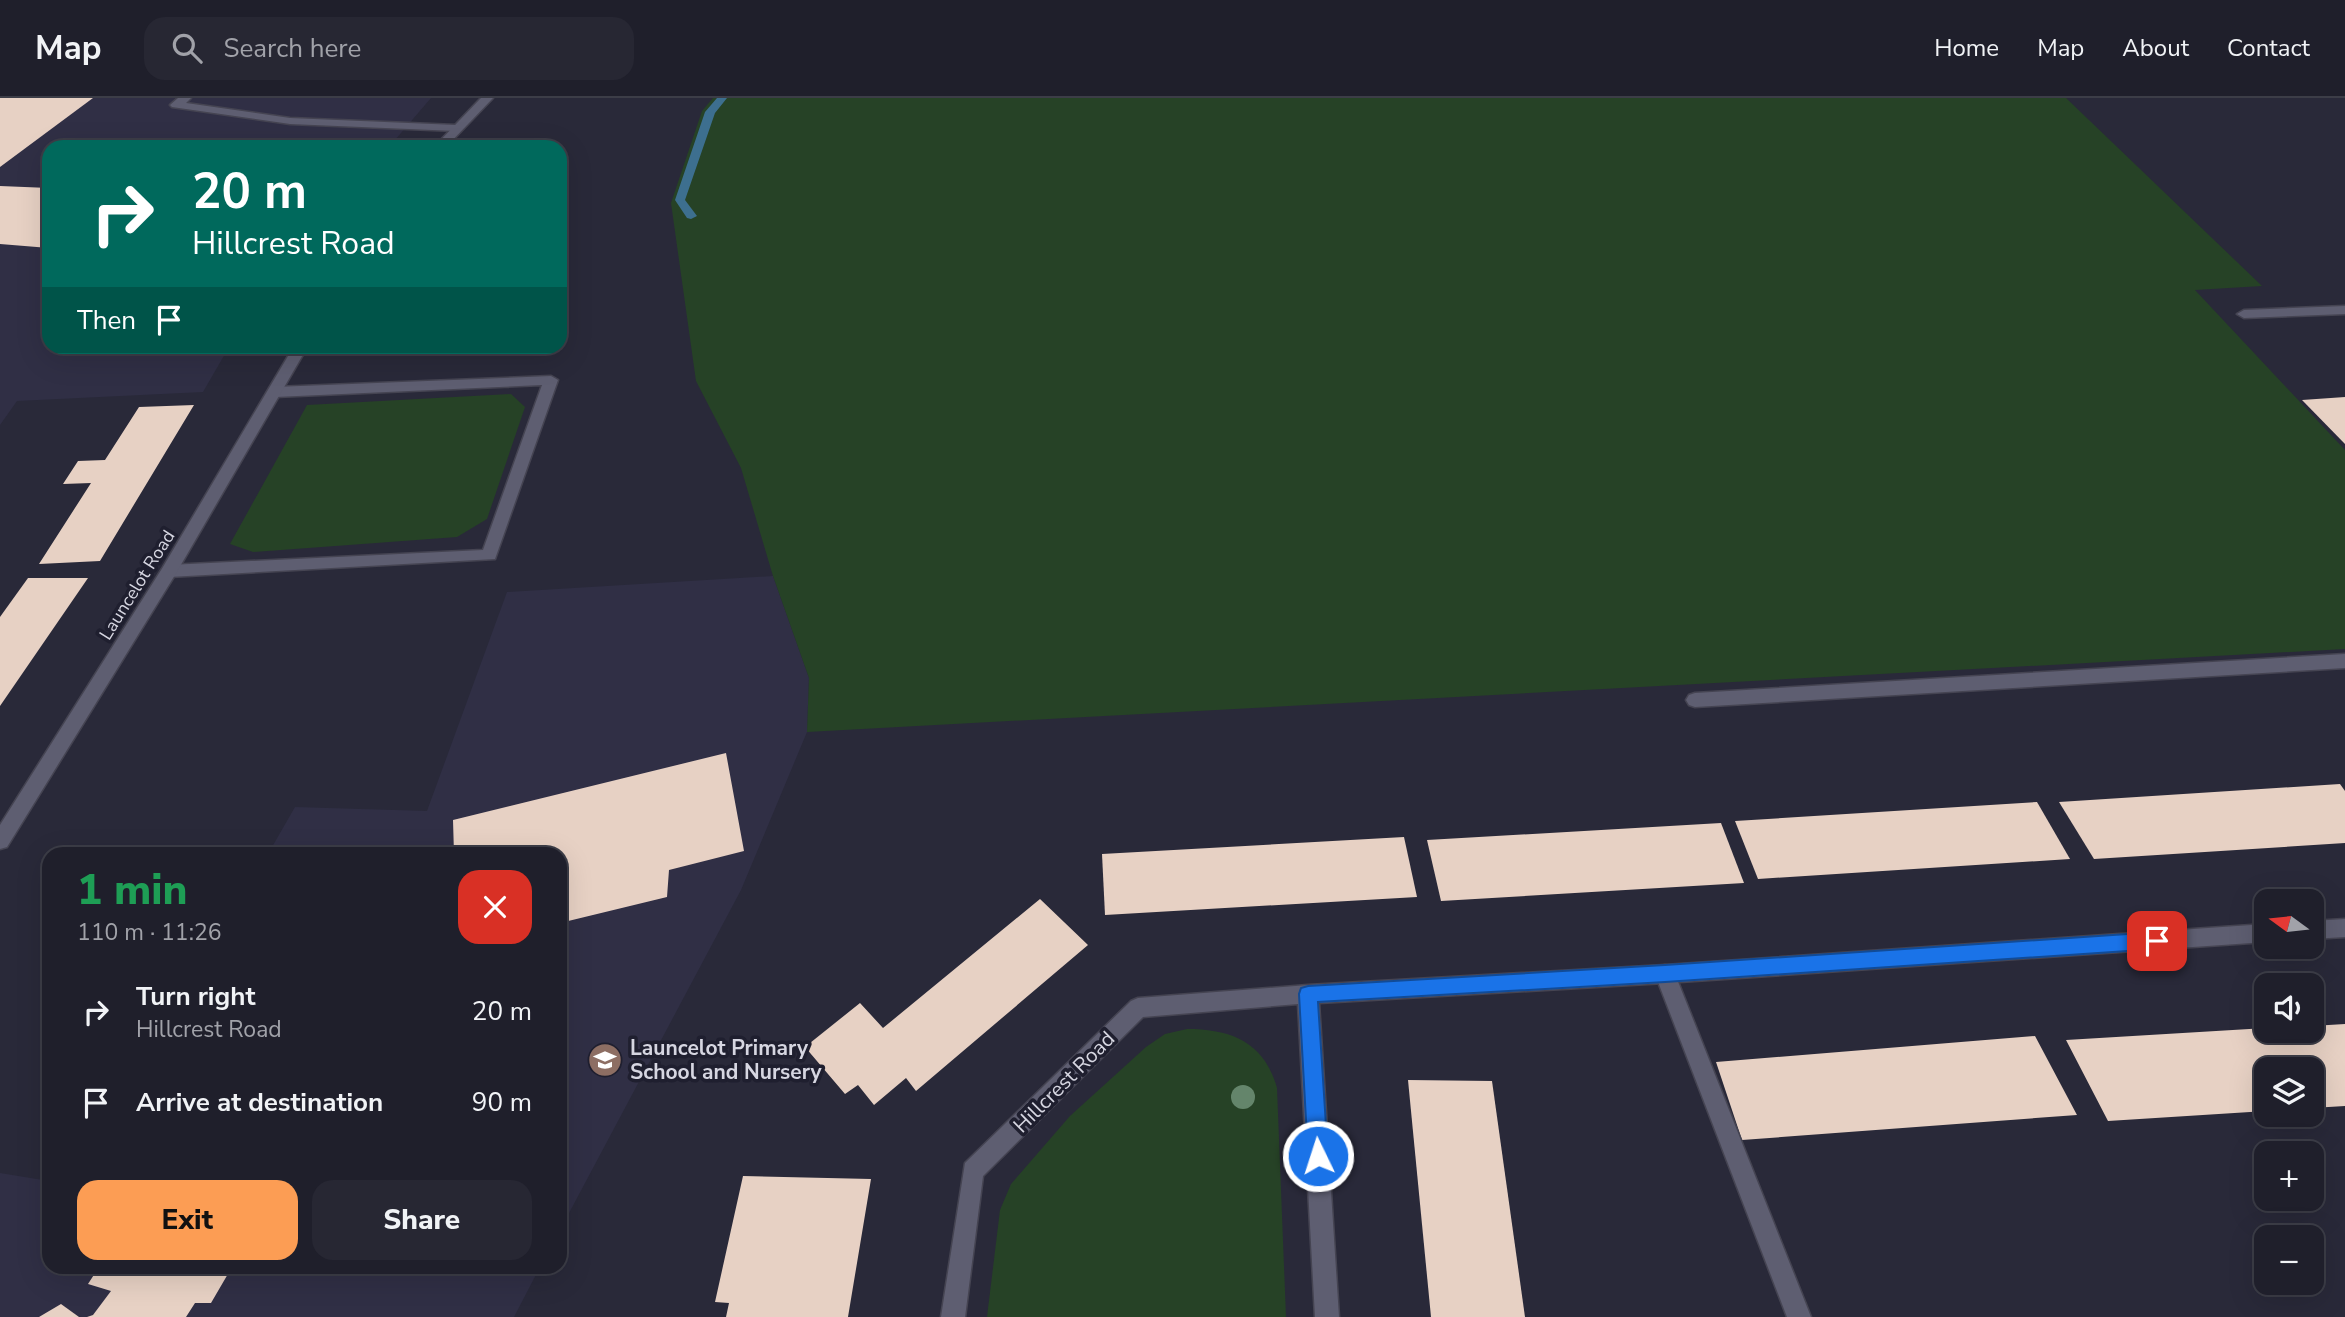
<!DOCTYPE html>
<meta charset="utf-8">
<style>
:root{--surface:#1f1f2b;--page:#272733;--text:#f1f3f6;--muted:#a1a2a9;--line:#3c3d47;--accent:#fc9d54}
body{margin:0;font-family:"Nunito Sans",sans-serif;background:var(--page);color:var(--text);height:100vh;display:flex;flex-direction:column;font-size:26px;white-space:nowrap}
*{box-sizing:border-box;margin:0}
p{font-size:23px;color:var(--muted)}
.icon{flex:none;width:38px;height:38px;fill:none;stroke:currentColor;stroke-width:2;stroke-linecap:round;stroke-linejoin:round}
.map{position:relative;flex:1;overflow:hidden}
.sheet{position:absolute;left:42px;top:749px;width:525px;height:427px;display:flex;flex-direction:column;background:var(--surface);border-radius:21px;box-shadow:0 7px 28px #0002,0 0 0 2px var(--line)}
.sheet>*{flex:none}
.banner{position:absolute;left:42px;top:42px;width:525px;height:214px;border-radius:21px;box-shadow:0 7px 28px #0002,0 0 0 2px var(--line);background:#00695c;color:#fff;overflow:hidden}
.needle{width:46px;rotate:285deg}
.controls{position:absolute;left:2254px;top:791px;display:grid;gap:14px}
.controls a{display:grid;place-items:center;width:70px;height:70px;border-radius:14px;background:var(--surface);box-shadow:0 7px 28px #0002,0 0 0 2px var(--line);font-size:35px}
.pin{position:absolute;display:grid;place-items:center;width:60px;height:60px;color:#fff;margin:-30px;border-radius:14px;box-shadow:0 4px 10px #0006}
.me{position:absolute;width:77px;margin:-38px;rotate:356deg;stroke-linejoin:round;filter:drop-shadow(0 0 5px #0008)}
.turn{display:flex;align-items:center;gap:24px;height:147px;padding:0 35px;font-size:32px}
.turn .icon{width:91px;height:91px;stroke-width:2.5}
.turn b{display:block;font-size:49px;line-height:60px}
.then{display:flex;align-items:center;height:66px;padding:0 35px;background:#0003;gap:14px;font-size:26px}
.round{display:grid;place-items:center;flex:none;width:74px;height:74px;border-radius:21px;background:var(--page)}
.head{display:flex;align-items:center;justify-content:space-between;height:119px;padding:0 35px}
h1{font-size:42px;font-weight:800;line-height:52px;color:#1e9e55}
.primary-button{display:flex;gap:14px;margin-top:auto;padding:14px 35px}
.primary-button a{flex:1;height:80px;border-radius:21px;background:var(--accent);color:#111;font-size:28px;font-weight:800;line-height:80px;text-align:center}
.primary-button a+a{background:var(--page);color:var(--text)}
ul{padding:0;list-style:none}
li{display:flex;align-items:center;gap:21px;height:91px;padding:0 35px}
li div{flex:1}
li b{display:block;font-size:26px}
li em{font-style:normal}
header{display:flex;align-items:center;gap:42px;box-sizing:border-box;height:98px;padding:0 35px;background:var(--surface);border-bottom:2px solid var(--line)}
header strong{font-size:33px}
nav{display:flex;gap:38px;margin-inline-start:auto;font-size:24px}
.search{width:490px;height:63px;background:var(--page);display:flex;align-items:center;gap:18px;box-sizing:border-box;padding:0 24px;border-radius:21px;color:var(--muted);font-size:26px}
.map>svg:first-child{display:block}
.built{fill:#302f45}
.green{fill:#264226}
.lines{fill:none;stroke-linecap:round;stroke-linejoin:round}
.stream{fill:#3d6f8f;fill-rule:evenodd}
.building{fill:#e7d1c4}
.service-casing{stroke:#454452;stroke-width:3}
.minor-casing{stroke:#454452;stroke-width:3}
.service{fill:#5e5e71;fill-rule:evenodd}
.minor{fill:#5e5e71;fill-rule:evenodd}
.tree{fill:#64856b}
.route{fill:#1a73e8;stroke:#114b97;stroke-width:2}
.labels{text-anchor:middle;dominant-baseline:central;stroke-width:7;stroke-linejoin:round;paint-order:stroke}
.street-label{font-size:18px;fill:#d6d6e1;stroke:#1f1f2f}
.near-poi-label{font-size:21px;font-weight:bold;fill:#d6d6e1;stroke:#1f1f2f;text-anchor:start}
.near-street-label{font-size:21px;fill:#d6d6e1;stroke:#1f1f2f}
</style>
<header>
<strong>Map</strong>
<div class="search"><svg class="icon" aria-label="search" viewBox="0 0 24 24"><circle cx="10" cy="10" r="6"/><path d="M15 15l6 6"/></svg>Search here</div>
<nav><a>Home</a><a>Map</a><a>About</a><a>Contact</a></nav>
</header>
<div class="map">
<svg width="2345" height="1219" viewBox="0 0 2345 1219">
<rect width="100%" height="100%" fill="#292939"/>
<g class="built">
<path d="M0 0H431L389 49H49V248L229 249 203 294 17 303 0 327Z"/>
<path d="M773 478 809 580 807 634 741 792 560 1132V756H268L295 709 427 713 507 494Z"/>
<path d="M0 1075 49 1083V1169H540L514 1219H0Z"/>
</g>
<g class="green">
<path d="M713 0H2066L2262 188 2195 192 2345 352V551L807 634 809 580 773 478 741 370 696 283 671 105 702 13Z"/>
<path d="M511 296 525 309 487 421 457 439 253 454 230 446 307 307Z"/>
<path d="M1187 931C1231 931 1264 944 1277 990L1286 1219H987L1000 1112 1011 1086 1070 1018 1146 949 1165 936Z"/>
</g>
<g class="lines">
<path class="stream" d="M717 0H727L715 15 685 102 697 118 691 121 687 120 675 102 705 14Z"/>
</g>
<g class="building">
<path d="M0 0H93L0 69Z"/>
<path d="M0 88 49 90V150L0 146Z"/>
<path d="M2345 299V346L2302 302Z"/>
<path d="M194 307 100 463 39 466 91 385 63 386 78 363 105 362 139 309Z"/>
<path d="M28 480H88L0 608V519Z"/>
<path d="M726 655 744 753 669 772 667 799 560 825V756H454L453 722Z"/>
<path d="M2340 686 2345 693V745L2094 761 2059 704Z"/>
<path d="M2037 704 2070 761 1758 781 1735 723Z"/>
<path d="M1721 725 1744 785 1441 803 1427 742Z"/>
<path d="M1404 739 1417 799 1105 817 1102 756Z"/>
<path d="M1040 801 1088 847 916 993 906 980 874 1007 858 987 845 996 805 949 860 905 883 930Z"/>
<path d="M2345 926V1008L2312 1010V971H2266V1013L2108 1023 2066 942 2266 930V933H2312V928Z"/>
<path d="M2035 938 2077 1017 1742 1042 1716 964Z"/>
<path d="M1408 982 1492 983 1525 1219H1431Z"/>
<path d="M743 1078 871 1081 848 1219H726L729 1205 715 1204Z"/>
<path d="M99 1169H232L211 1205H195L186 1219H87L93 1217 111 1193 88 1186Z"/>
<path d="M61 1206 79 1219H39Z"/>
</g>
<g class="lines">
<g class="service-casing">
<g id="service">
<path d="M178 0H191L186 5 290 20 456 27 462 30 456 33 290 26 172 9 170 7Z"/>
<path d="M551 278 558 282 495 461 169 479 161 473 169 467 483 452 542 287 275 299 268 294 275 289Z"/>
<path d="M2345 556V570L1695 609 1689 607 1686 602 1689 597 1695 595Z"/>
<path d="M1665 867 1672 869 1675 876 1811 1219H1787L1655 876 1658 869Z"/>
</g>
</g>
<g class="minor-casing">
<g id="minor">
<path d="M481 0H493L446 49H434Z"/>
<path d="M2345 208V216L2244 220 2237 216 2244 212Z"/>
<path d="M294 248H308L175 477 7 749 0 751V727L163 469Z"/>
<path d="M2345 821V839L2312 841V823Z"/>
<path d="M2266 826V844L1665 885 1319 905 1339 1219H1315L1298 906 1143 919 983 1078 965 1219H941L965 1065 1131 903 1138 900 1308 887 1665 867Z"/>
</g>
</g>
<use href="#service" class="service"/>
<use href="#minor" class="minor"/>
</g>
<circle class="tree" cx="1243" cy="999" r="12"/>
<path class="route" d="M2157 834 2163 837 2166 843 2163 848 2157 851 1665 884 1318 904 1328 1058 1325 1065 1318 1068 1311 1065 1308 1058 1299 896 1301 890 1308 888 1665 867Z"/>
<defs>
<g id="school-disc" transform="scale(1.75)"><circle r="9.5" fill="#8d6e63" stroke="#1f1f2f"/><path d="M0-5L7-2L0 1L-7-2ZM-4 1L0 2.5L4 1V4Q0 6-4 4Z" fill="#fff"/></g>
</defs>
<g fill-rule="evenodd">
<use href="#school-disc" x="605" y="962"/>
</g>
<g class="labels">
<g class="street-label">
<text transform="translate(137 487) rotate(-58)">Launcelot Road</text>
</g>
<g class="near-poi-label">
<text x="630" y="950">Launcelot Primary<tspan x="630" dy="24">School and Nursery</tspan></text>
</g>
<g class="near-street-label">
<text transform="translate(1064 984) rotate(-45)">Hillcrest Road</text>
</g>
</g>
</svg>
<div class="controls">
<a><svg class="needle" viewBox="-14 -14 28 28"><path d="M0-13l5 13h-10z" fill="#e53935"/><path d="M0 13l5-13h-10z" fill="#a1a2a9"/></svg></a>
<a><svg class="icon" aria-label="sound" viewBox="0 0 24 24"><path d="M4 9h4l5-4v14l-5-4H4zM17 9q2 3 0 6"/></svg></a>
<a><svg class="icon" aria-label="layers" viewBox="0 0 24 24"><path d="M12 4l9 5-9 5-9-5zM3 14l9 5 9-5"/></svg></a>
<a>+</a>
<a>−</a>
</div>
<div class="pin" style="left:2157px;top:843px;background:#d93025"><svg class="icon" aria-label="arrive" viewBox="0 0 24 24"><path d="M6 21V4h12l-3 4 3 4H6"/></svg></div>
<svg class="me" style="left:1318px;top:1058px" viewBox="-20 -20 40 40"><circle r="17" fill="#1a73e8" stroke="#fff" stroke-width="3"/><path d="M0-11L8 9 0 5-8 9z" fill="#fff"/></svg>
<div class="banner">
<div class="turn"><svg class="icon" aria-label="right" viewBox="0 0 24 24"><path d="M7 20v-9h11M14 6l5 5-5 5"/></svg><div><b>20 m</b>Hillcrest Road</div></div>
<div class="then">Then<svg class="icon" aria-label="arrive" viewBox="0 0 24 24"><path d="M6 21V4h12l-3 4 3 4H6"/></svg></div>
</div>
<section class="sheet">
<div class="head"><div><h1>1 min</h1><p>110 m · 11:26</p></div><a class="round" style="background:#d93025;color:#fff"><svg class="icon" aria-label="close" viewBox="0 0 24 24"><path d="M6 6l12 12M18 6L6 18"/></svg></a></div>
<ul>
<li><svg class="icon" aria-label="right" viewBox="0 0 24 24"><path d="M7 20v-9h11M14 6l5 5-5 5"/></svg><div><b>Turn right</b><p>Hillcrest Road</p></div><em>20 m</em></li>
<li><svg class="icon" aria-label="arrive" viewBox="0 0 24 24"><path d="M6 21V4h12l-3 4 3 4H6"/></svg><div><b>Arrive at destination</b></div><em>90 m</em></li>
</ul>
<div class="primary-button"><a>Exit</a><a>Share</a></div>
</section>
</div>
